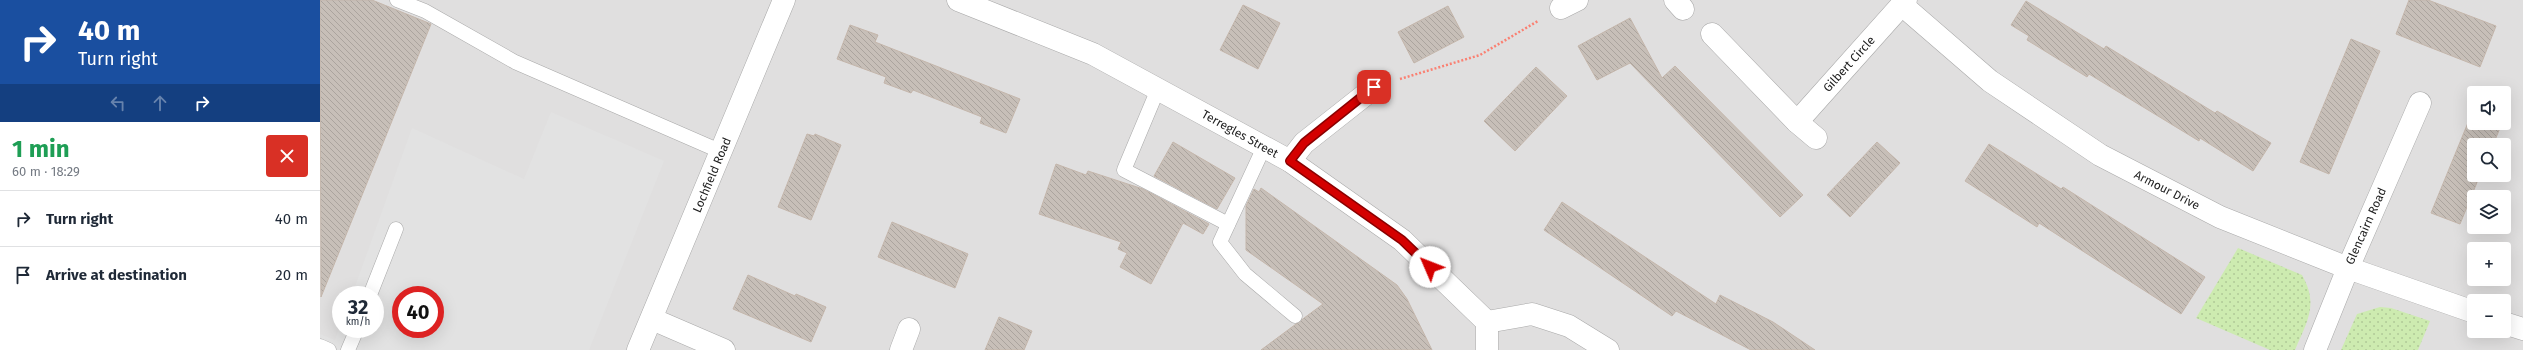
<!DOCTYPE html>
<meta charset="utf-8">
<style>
:root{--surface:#fff;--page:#f2f2f3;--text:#1f2937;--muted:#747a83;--line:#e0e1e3}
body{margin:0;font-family:"Fira Sans",sans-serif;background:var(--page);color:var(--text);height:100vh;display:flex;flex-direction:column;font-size:15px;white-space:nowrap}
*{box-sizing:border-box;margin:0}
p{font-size:13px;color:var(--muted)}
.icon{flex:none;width:22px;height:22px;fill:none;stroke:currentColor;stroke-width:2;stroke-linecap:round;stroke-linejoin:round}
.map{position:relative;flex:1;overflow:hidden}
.sheet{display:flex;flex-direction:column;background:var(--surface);width:320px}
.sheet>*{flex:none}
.hud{background:#1a4fa0;color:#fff;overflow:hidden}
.fabs{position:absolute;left:2147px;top:86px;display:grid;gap:8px}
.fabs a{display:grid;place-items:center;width:44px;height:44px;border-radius:4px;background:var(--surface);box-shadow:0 4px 16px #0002;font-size:20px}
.speed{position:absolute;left:12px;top:286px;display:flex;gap:8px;font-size:20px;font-weight:700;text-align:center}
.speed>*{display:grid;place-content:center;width:52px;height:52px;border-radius:50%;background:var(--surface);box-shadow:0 4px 16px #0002;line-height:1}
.speed small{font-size:10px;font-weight:400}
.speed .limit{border:6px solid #d22;background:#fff;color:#111}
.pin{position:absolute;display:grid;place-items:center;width:34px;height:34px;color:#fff;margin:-17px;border-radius:8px;box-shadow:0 2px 6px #0006}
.me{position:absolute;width:44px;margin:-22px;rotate:314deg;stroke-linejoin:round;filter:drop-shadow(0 0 3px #0008)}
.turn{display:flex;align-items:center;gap:14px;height:84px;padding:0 12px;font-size:18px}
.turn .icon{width:52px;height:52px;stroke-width:2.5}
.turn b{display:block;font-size:28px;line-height:34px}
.lanes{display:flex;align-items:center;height:38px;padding:0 12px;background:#0003;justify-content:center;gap:20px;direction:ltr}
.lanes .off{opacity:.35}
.round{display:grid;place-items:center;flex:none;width:42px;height:42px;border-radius:4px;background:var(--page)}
.overview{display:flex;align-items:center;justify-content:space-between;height:68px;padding:0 12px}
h1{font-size:24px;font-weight:700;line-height:30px;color:#1e9e55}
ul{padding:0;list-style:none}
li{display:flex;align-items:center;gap:12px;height:56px;padding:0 12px;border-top:1px solid var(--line)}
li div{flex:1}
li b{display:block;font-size:15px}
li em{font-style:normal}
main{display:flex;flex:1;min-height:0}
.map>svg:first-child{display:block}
.residential{fill:#e0dfdf;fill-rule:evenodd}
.grass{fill:url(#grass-dots)}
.parking{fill:#e2e2e2;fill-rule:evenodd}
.building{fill:url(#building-back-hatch);stroke:#c4b6ab}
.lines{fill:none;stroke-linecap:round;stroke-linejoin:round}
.service-casing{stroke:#a9a9a9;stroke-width:15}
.minor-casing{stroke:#a9a9a9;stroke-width:23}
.tertiary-casing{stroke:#a9a9a9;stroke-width:23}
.path{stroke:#fa8072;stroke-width:2.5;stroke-dasharray:2 2;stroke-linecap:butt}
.service{stroke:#fff;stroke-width:14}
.minor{stroke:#fff;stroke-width:22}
.tertiary{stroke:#fff;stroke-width:22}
.route-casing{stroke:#8a0000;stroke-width:10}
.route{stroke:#d40000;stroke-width:7}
.labels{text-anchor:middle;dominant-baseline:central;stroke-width:3;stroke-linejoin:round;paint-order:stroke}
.street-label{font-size:12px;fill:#222;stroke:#fff}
</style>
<main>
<section class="sheet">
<div class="hud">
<div class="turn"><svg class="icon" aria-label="right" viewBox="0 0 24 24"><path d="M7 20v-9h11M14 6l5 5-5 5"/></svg><div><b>40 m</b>Turn right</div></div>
<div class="lanes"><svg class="icon off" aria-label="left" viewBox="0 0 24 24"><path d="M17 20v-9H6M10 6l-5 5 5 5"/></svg><svg class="icon off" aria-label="ahead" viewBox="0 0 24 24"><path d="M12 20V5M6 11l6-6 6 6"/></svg><svg class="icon" aria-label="right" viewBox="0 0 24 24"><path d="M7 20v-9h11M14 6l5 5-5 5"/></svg></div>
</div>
<div class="overview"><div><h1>1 min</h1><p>60 m · 18:29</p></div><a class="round" style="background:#d93025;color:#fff"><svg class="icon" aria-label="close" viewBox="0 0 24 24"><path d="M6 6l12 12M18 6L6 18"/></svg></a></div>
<ul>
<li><svg class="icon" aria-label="right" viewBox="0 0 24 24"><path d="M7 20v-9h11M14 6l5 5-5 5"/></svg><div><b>Turn right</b></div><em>40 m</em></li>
<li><svg class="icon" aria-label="arrive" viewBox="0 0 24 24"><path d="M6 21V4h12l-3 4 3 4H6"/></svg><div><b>Arrive at destination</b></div><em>20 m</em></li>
</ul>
</section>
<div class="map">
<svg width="2203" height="350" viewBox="0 0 2203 350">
<defs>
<pattern id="grass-dots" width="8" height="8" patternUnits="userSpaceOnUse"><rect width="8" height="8" fill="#cdebb0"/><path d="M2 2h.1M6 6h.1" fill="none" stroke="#b0c997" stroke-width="1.8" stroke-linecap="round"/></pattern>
<pattern id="building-back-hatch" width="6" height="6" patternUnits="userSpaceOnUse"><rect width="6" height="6" fill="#c7bfb8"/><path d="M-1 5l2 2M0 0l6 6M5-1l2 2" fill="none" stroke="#aba49e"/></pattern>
</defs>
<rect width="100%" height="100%" fill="#f2efe9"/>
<path class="residential" d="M0 0H2203V350H0ZM2154 93H2184V123H2154ZM2154 145H2184V175H2154ZM2154 197H2184V227H2154ZM2154 249H2184V279H2154ZM21 295H55V329H21ZM81 295H115V329H81ZM2154 301H2184V331H2154Z"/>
<g class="grass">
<path d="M1918 248 1982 275C1999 305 1987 321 1975 350H1950L1876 318Z"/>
<path d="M2060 307 2071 308 2110 321 2098 350H2021L2037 314Z"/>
</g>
<path class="parking" d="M231 112 344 161 269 350H0V334L15 340 21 324V329H55V295H32L92 128 204 179ZM81 295H115V329H81Z"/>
<g class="building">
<path d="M0 0H52L111 24 1 297Z"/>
<path d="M2089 0H2108L2176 26 2160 67 2076 34Z"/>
<path d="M1706 1 1784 49 1786 46 1895 113 1897 111 1951 143 1933 171 1880 138 1879 141 1769 74 1767 77 1707 40 1709 36 1691 25Z"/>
<path d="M923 5 960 23 938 69 900 50Z"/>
<path d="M1128 6 1144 37 1094 63 1078 32Z"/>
<path d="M1310 18 1342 78 1355 66 1483 195 1460 217 1310 63 1277 80 1258 46Z"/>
<path d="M530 25 558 35 555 42 700 99 686 133 660 123 662 117 593 90 591 93 564 83 566 77 517 59Z"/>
<path d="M2031 39 2060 51 2009 174 1980 162Z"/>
<path d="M1216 67 1247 96 1195 151 1164 121Z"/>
<path d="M2154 108V123H2182L2173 145H2154V175H2160L2140 224 2111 213Z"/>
<path d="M487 134 494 136 495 134 521 145 491 220 458 207Z"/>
<path d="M853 142 915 178 897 209 834 176Z"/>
<path d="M1557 142 1580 163 1530 217 1507 195Z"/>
<path d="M1669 144 1741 189 1743 187 1885 277 1861 314 1719 223 1717 227 1645 181Z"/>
<path d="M736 164 766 175 768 171 823 189 889 224 883 234 863 223 831 284 800 267 807 253 798 249 801 242 719 214Z"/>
<path d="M941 188 1077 285 1087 299 1112 350H941L1003 304 926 250V206L934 189 939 192Z"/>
<path d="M1242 202 1396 304 1400 295 1453 322 1495 350H1431L1356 311 1352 316 1224 230Z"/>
<path d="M572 222 648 254 635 288 558 257Z"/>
<path d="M428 275 475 296 476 294 506 307 491 342 413 309Z"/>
<path d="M679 317 712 331 704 350H665Z"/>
</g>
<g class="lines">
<g class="service-casing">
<g id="service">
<path d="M77 0 105 11 195 62 402 152"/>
<path d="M838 89 804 170 908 224"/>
<path d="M944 147 900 242 925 274 975 316"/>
<path d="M50 295 76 229"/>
<path d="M0 346 9 350"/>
<path d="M28 350 37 329"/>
</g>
</g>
<g class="minor-casing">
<g id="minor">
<path d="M1355 0 1363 9"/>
<path d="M1582 5 1670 81 1780 155 1900 217 2028 268 2154 312"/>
<path d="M1241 8 1257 0"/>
<path d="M1392 34 1477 122 1496 138"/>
<path d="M1477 122 1586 0"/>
<path d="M970 161 984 143 1055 87"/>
<path d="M332 319 404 350"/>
<path d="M2184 323 2203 329"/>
<path d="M318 350 464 0"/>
<path d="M581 350 589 329"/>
<path d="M1995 350 2028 268 2100 103"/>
</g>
</g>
<g class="tertiary-casing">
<g id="tertiary">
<path d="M638 0 773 54 970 161 1082 240 1167 322"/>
<path d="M1167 322 1212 314 1249 326 1288 350"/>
<path d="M1167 322V350"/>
</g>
</g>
<path class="path" d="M1080 79 1160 55 1218 21"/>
<use href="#service" class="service"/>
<use href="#minor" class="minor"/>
<use href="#tertiary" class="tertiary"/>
</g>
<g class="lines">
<g class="route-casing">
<path id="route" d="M1054 87 984 143 970 161 1082 240 1110 267"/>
</g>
<use href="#route" class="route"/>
</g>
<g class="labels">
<g class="street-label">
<text transform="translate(1529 64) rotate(-48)">Gilbert Circle</text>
<text transform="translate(920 134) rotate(29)">Terregles Street</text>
<text transform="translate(392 175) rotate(-67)">Lochfield Road</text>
<text transform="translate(1847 190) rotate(27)">Armour Drive</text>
<text transform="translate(2046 226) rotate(-66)">Glencairn Road</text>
</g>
</g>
</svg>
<div class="fabs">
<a><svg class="icon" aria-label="sound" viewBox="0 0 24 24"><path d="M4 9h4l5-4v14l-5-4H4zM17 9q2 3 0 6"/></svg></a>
<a><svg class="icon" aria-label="search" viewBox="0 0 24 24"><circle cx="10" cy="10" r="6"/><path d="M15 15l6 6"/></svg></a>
<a><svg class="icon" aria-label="layers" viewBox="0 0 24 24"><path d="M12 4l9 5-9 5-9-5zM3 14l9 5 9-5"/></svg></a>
<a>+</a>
<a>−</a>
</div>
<div class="speed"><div>32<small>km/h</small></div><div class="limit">40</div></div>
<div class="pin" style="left:1054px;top:87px;background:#d93025"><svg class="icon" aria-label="arrive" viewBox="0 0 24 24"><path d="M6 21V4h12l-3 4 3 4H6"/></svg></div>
<svg class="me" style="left:1110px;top:267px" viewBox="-20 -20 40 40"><circle r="19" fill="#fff"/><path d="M0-13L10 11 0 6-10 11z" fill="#d40000"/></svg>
</div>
</main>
